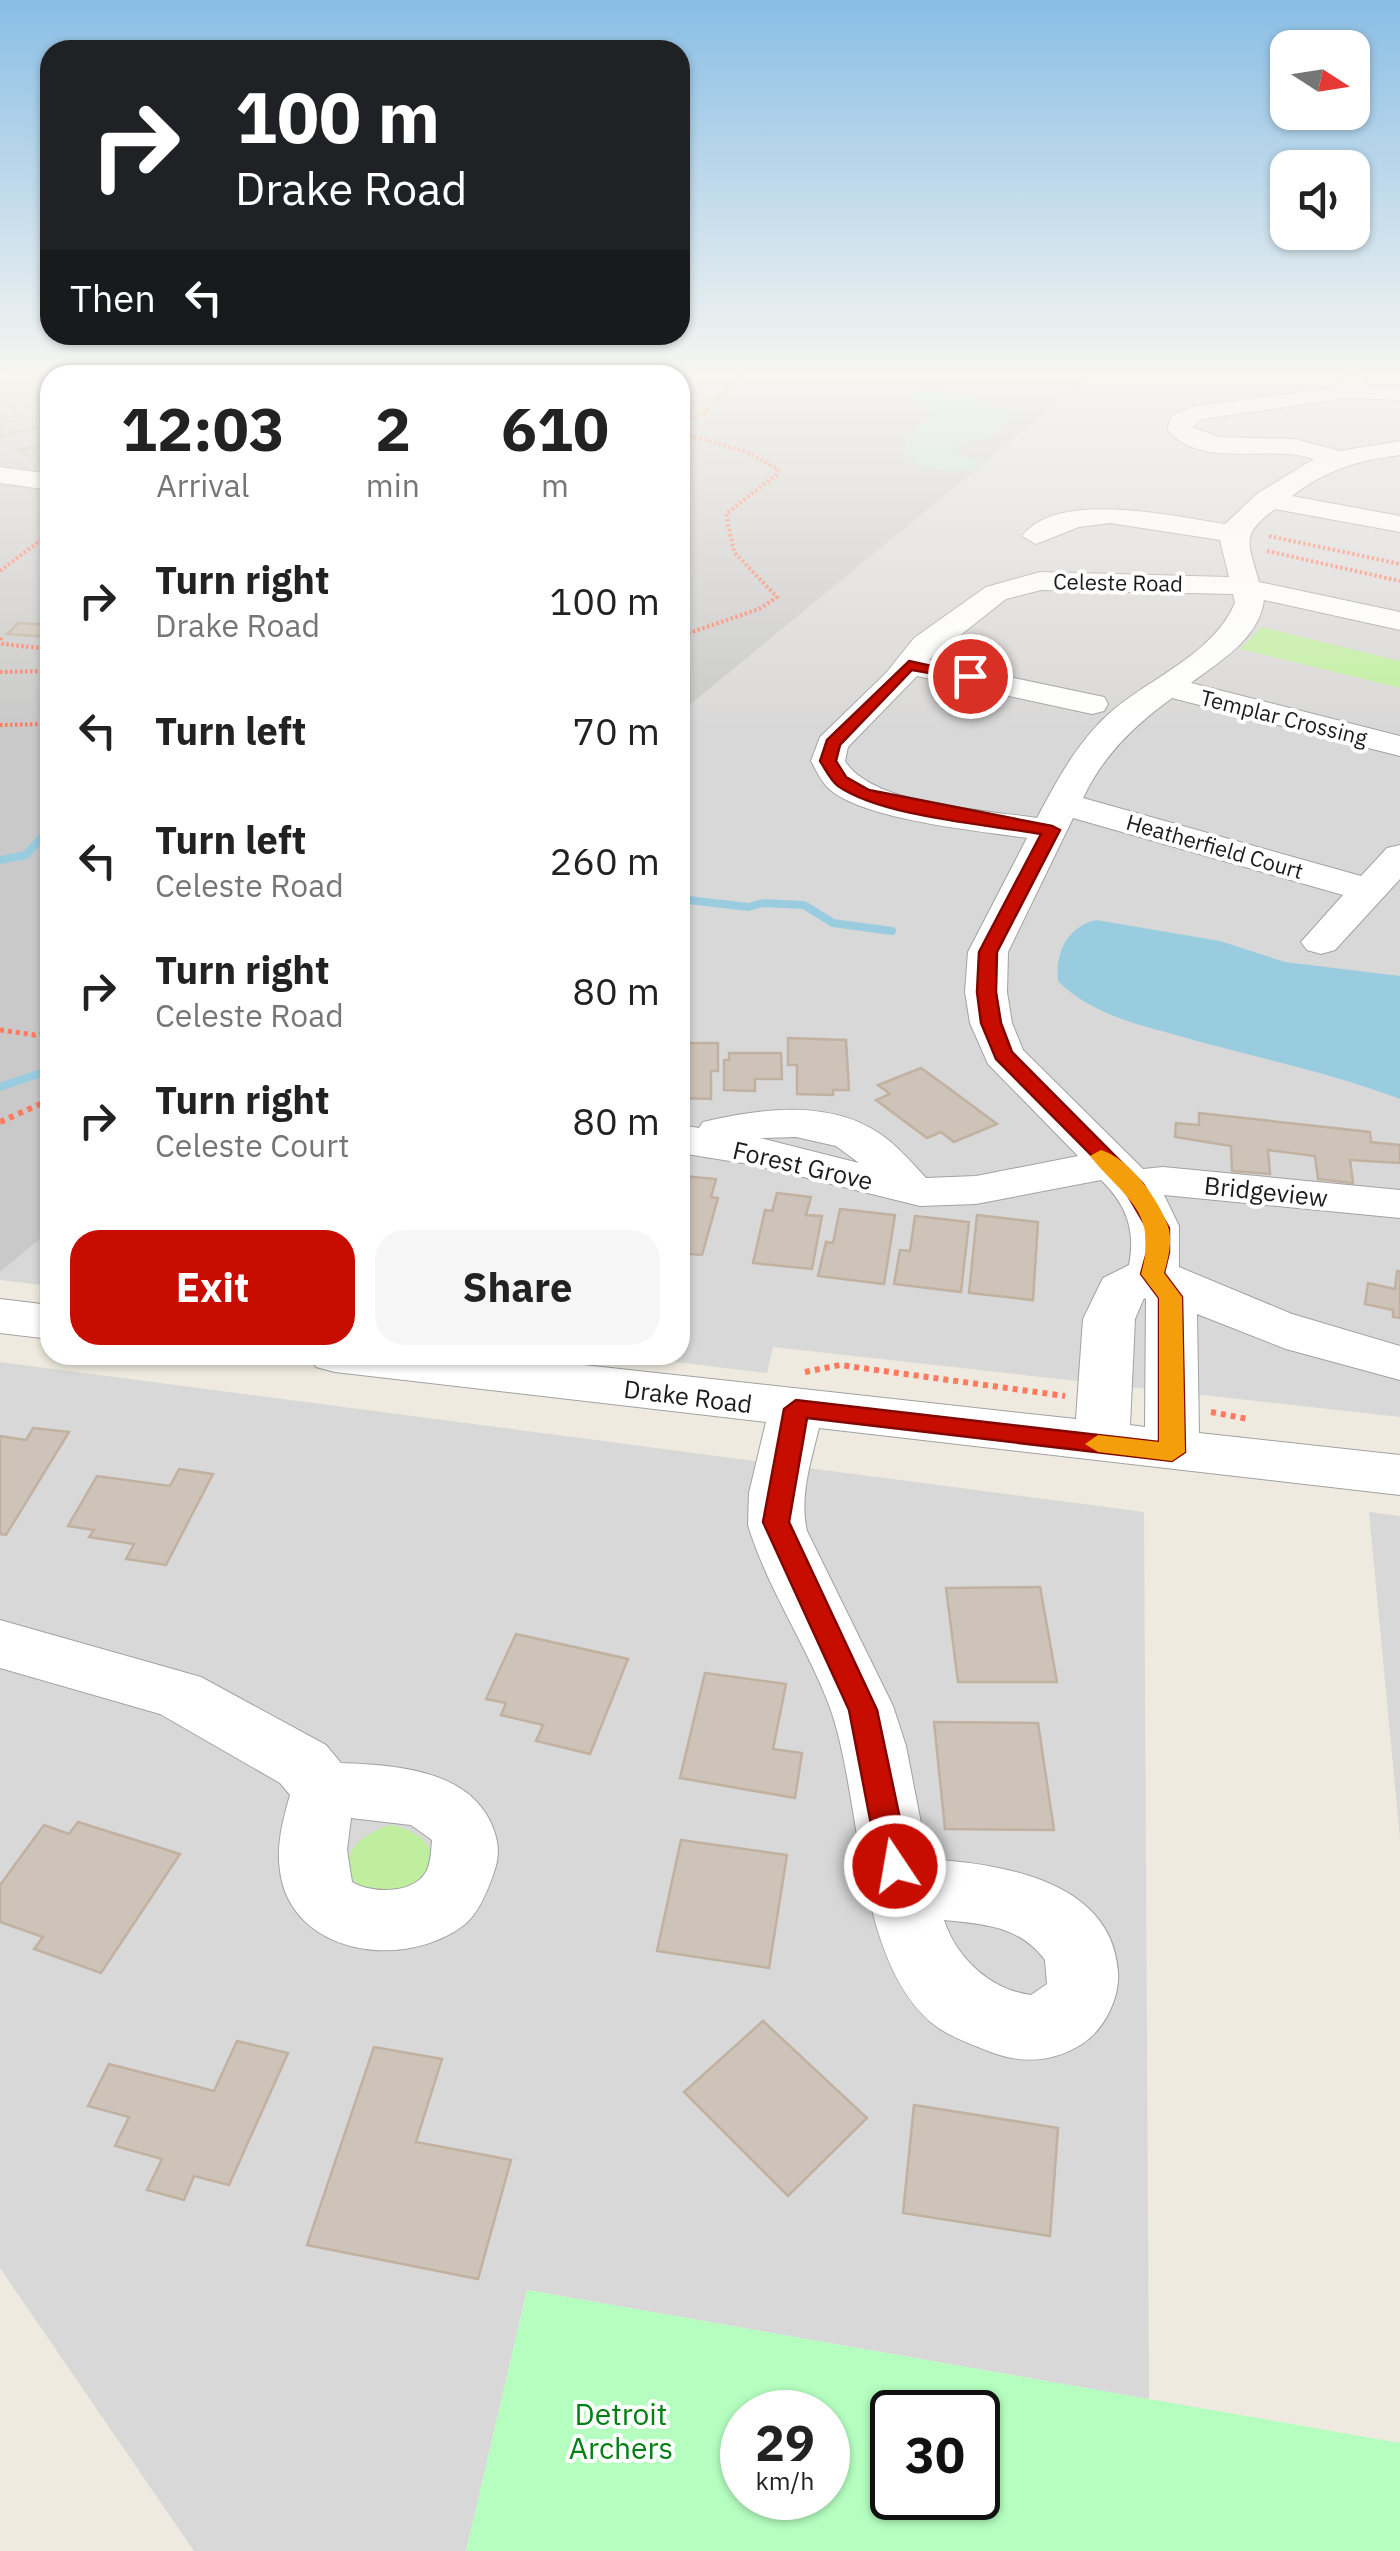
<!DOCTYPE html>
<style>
:root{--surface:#fff;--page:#f6f6f6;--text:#222;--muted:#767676;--accent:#c60d00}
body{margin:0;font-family:"IBM Plex Sans",sans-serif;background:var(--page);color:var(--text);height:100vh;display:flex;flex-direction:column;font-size:38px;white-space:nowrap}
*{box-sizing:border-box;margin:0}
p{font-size:32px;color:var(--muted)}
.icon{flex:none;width:55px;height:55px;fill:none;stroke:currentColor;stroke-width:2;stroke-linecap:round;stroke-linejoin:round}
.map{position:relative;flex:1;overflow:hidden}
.side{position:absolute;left:40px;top:365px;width:650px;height:1000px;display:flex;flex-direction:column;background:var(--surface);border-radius:30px;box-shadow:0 2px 8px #0004}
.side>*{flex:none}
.top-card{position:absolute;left:40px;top:40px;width:650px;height:305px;border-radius:30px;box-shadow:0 2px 8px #0004;background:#202124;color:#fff;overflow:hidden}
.needle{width:65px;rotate:102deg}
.tools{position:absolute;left:1270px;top:30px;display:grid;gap:20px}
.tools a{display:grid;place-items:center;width:100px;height:100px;border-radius:20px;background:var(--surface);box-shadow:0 2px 8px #0004;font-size:50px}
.speed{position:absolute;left:720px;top:2390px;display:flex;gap:20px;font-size:50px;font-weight:700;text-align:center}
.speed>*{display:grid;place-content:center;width:130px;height:130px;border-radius:50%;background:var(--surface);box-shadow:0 2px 8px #0004;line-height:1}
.speed small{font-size:25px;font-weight:400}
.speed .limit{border:5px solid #111;border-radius:15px;background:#fff;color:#111}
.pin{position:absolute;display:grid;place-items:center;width:85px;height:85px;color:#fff;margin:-42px;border:5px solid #fff;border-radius:50%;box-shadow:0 2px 10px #0007}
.me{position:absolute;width:110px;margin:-55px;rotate:348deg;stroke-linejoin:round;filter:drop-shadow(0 0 8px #0008)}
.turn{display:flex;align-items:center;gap:35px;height:210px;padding:0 30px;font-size:45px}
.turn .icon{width:130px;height:130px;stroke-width:2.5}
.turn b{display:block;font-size:70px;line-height:85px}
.then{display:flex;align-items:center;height:95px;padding:0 30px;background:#0003;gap:20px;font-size:38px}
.eta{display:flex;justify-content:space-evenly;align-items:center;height:170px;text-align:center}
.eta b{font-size:60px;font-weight:800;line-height:70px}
.cta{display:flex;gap:20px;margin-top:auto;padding:20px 30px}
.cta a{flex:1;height:115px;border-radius:30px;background:var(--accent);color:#fff;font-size:40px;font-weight:800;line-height:115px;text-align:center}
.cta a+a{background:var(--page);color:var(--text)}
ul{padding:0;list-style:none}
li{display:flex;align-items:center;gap:30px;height:130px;padding:0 30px}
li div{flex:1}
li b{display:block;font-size:38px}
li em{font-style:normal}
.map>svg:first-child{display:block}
.residential{fill:#d9d8d8}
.religious{fill:#c9c9c9}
.grass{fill:#c0ee9f}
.wetland{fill:#baded0}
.park{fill:#b5fec0;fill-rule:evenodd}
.water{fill:#9acce0}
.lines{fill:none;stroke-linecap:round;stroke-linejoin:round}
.stream{stroke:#9acce0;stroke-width:8}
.building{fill:#cec3b8;stroke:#c1b1a0;stroke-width:2.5}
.minor-tunnel{stroke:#c4c1b8;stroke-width:25;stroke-dasharray:25 12;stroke-linecap:butt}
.minor-casing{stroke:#a2a2a2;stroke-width:2}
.path-far2{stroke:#ff7a5f;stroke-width:4;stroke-dasharray:2.5 2.5;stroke-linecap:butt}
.path-far1{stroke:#ff7a5f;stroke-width:5;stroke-dasharray:4 4;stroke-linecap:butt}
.path{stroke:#ff7a5f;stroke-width:6;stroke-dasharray:5 5;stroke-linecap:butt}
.minor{fill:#fff;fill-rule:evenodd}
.route{fill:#c60d00;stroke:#810800;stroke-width:2.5}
.slow{fill:#f59e0b}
.labels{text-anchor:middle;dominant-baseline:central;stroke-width:8;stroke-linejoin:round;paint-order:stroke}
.far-street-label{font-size:22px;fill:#1b1b1b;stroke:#fff}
.street-label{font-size:25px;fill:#1b1b1b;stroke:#fff}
.near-park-label{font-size:30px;fill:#018114;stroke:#fff}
</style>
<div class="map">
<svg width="1400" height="2551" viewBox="0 0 1400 2551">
<rect width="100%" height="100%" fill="#eeeadf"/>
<g class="residential">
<path d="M1095 372H1400V1417L773 1347 767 1373 618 1355H680V713Z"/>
<path d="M50 1231V1286L0 1280V1272Z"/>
<path d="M0 1362 1144 1512 1149 2399 527 2290 466 2551H194L0 2268Z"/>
<path d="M1369 1512 1400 1516V1839Z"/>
</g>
<path class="religious" d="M0 372H1095L680 713V375H50V1231L0 1272Z"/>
<g class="grass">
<path d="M1262 627 1400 661V688L1240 649Z"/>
<path d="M390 1825C426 1830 453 1863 414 1888 403 1895 381 1893 367 1894 331 1864 352 1837 390 1825Z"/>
</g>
<path class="wetland" d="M926 389C960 390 980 404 1012 409L1014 415 989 435 955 446 957 454 980 462 974 470C947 471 925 473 904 454L906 439 931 417 927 410 912 402V394Z"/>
<path class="park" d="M527 2290 1400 2443V2551H466ZM742 2412H828V2498H742ZM892 2412H978V2498H892Z"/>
<path class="water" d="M1096 920 1220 941 1285 962 1400 976V1099C1330 1072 1256 1058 1183 1037 1140 1025 1090 1014 1058 981 1055 953 1067 927 1096 920Z"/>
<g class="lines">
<g class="stream">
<path d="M0 860 26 855 50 828"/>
<path d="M680 899 748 907 763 903 804 905 833 923 892 931"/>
<path d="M0 1087 50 1070"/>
</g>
</g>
<g class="building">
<path d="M23 374 37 380 28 381 50 396V425L0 437V418L19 415 0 401V378Z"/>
<path d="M48 444 50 453 29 458 18 450Z"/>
<path d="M18 623 50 625V637L7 634Z"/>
<path d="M788 1038 846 1040 849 1090H833V1095L797 1094V1065H788Z"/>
<path d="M680 1043H718V1071H711V1099L680 1098Z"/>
<path d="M729 1053H781L782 1079H755V1091L724 1090V1060H729Z"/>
<path d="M921 1068 958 1095 997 1124 954 1142 941 1132 927 1138 876 1100 890 1094 878 1085Z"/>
<path d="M1199 1113 1370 1132 1371 1142 1400 1145V1163L1350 1160 1353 1183 1318 1179 1315 1156 1268 1150 1270 1174 1232 1171 1231 1146 1175 1137 1176 1123 1199 1125Z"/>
<path d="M684 1176 716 1179 711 1197 718 1198 702 1255 680 1253V1188Z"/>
<path d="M777 1193 811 1197 806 1215 822 1216 812 1269 753 1263 765 1210 772 1211Z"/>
<path d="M840 1209 895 1215 884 1284 818 1276 826 1242 833 1243Z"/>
<path d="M977 1215 1038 1222 1033 1300 969 1293Z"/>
<path d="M915 1216 969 1222 961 1292 894 1284 900 1250 910 1251Z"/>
<path d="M1397 1271H1400V1318L1393 1317V1310L1365 1304 1368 1283 1395 1289Z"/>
<path d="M33 1428 69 1432 6 1535 0 1534V1436L26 1440Z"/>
<path d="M179 1469 213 1474 166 1565 126 1559 134 1544 89 1537 94 1530 68 1526 97 1476 170 1486Z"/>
<path d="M1040 1587 1057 1682H958L946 1588Z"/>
<path d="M516 1634 628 1659 590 1754 536 1741 543 1725 501 1715 506 1703 486 1699Z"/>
<path d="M705 1673 786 1684 773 1749 802 1753 795 1798 680 1778Z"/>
<path d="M934 1722 1038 1723 1054 1830 945 1829Z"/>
<path d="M78 1822 180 1854 101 1973 34 1949 43 1937 0 1922V1885L44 1825 69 1834Z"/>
<path d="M681 1840 787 1855 769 1968 657 1951Z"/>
<path d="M763 2021 867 2118 788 2196 684 2092Z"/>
<path d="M237 2041 288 2053 229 2185 194 2176 184 2200 147 2190 162 2159 115 2146 129 2117 88 2106 109 2064 214 2091Z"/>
<path d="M374 2047 442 2059 416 2142 511 2160 478 2279 307 2245Z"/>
<path d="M914 2105 1058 2128 1050 2236 903 2213Z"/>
</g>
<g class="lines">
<path class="minor-tunnel" d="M33 447 45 454"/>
<g class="minor-casing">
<g id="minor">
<path d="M103 372H132L133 375H105Z"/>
<path d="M1342 372H1364L1367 379 1364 386H1400V400L1348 398 1202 419 1192 427 1218 437 1295 439 1340 451 1400 441V455C1358 460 1326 470 1292 496L1400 516V532L1275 509C1240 535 1248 542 1259 582L1400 612V630L1264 600C1259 639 1220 661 1191 683L1400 736V756L1172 698C1134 726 1104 754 1083 798L1361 876 1387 848 1400 845V879L1335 950 1321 954 1307 950 1301 942 1343 895 1073 818 1008 952 1007 992 1012 1023 1023 1050 1143 1169 1163 1167 1400 1190V1218L1164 1195 1179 1226V1267L1292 1314 1400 1346V1380L1286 1349 1197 1314 1199 1433 1400 1455V1495L819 1428C811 1461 799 1497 807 1531L893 1706 906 1746 928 1859C1001 1864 1112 1880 1118 1972 1120 1998 1104 2030 1082 2044 1052 2063 1021 2064 988 2051 973 2045 954 2038 940 2029 854 1970 863 1795 829 1705 806 1644 767 1588 748 1525L749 1493 766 1422 335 1372 316 1367 309 1355H492L1076 1419 1083 1319 1103 1278 1129 1265C1136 1230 1126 1204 1101 1180L976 1204 920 1206 755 1165 680 1153V1125L699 1128 703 1122C761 1108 836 1098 887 1139 901 1150 914 1165 926 1178L976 1176 1078 1156 988 1064 970 1023 965 992 968 952 1027 838C980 831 862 820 828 788 821 781 816 770 811 761L820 737 886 673 914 638 986 587 1040 572 1229 577 1220 540 1110 523 1079 527 1036 544 1022 536C1058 489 1175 517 1225 524L1258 493 1314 459C1269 443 1201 471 1167 429L1172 415 1196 406 1333 388 1343 383ZM1041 590 1233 594 1235 603C1214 653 1154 676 1113 710 1079 739 1057 780 1037 818 988 810 873 806 845 761L848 747 917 676 1092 714 1104 711 1108 704 1104 697 929 660 1006 599ZM796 1137 836 1146 859 1163 760 1138ZM1144 1298 1146 1299 1145 1427 1130 1425 1135 1319ZM944 1920C984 1924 1020 1926 1045 1960L1047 1984 1031 1995C991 1990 957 1959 944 1920Z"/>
<path d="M0 467 50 474V490L0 483Z"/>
<path d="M0 1299 50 1305V1339L0 1333Z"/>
<path d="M0 1620 201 1677 326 1745 341 1763C392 1765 465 1769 490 1821 498 1838 501 1853 494 1872 488 1890 479 1913 464 1925 404 1971 291 1955 280 1871 276 1846 283 1819 290 1795L280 1783 160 1714 0 1668ZM351 1818 411 1825 432 1840C431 1850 431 1863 426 1872 413 1894 372 1894 352 1882L347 1850Z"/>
</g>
</g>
<g class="path-far2">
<path d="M680 422 706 413 742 372"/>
<path d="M680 433 747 452 778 469 776 475 726 514 734 552 777 597 759 609 680 636"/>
<path d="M1269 536 1400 564"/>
<path d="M1267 551 1400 581"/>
<path d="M0 571 50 533"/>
<path d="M0 638 3 644 50 649"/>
<path d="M0 672 50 671"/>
<path d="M0 725 50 724"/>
</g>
<g class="path-far1">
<path d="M0 1030 35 1035 50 1032"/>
<path d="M40 1104 50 1100"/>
</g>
<g class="path">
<path d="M0 1122 45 1102"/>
<path d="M805 1372 840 1365 1065 1396"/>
<path d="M1211 1412 1248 1419"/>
</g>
<use href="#minor" class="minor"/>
</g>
<linearGradient id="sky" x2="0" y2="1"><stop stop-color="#89bee5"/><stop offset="0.51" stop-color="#f7f6f1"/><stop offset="1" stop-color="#f7f6f1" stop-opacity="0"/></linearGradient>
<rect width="1400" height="730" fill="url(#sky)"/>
<path class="route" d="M909 661 977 676 970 680 912 670 840 745 836 761 846 777 869 790 1052 826 1060 830 997 952 996 992 1001 1023 1012 1052 1143 1184 1169 1228V1252L1164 1273 1182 1297 1185 1452 1172 1461 807 1418 789 1522 877 1710 910 1866 906 1875 895 1879 884 1875 879 1866 849 1710 763 1522 784 1409 796 1400 1159 1442V1298L1141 1274 1147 1252V1228L1123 1187 996 1059 981 1023 977 992 979 952 1041 834C986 824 883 817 838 786 830 780 826 770 820 761L827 740Z"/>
<path class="slow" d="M1101 1150C1129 1158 1159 1200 1168 1226 1173 1241 1168 1259 1164 1273L1182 1297 1185 1452 1172 1461 1098 1452 1085 1444 1098 1435 1159 1442V1298L1141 1274C1159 1211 1125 1199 1090 1156Z"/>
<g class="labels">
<g class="far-street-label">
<text transform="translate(1118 582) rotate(1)">Celeste Road</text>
<text transform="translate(1284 717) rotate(14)">Templar Crossing</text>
<text transform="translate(1215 846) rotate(16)">Heatherfield Court</text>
</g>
<g class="street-label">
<text transform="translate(803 1165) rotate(13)">Forest Grove</text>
<text transform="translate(1266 1191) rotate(6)">Bridgeview</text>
<text transform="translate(688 1396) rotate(7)">Drake Road</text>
</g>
<g class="near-park-label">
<text x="621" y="2413">Detroit<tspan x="621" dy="34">Archers</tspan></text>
</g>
</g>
</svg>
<div class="tools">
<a><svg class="needle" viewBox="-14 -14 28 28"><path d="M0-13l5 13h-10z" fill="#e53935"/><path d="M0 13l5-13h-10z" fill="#767676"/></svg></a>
<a><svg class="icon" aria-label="sound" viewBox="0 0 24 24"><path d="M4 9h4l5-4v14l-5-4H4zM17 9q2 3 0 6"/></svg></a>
</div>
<div class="speed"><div>29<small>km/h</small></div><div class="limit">30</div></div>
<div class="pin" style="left:970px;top:676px;background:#d93025"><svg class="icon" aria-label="arrive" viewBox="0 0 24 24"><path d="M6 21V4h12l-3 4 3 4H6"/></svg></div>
<svg class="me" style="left:895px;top:1866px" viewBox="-20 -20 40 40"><circle r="17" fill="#c60d00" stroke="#fff" stroke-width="3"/><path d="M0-11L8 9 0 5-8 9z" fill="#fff"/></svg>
<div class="top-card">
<div class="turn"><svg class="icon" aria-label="right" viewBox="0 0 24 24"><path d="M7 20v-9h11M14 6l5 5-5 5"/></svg><div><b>100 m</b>Drake Road</div></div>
<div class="then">Then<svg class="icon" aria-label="left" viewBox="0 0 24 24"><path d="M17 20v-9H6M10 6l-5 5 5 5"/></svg></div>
</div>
<section class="side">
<div class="eta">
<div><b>12:03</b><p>Arrival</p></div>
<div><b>2</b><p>min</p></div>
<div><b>610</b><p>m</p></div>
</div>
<ul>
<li><svg class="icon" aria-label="right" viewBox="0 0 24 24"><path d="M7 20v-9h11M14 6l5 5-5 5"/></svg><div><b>Turn right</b><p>Drake Road</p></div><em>100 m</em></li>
<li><svg class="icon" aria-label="left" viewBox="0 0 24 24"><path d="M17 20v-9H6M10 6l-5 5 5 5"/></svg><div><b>Turn left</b></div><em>70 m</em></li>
<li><svg class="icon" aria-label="left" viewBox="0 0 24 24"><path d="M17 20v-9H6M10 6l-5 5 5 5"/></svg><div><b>Turn left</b><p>Celeste Road</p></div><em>260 m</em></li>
<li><svg class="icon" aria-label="right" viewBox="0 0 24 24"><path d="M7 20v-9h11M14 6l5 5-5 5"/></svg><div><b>Turn right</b><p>Celeste Road</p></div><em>80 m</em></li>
<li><svg class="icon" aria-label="right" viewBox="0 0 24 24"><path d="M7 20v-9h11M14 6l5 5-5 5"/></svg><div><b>Turn right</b><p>Celeste Court</p></div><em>80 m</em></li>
</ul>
<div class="cta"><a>Exit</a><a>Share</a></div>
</section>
</div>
